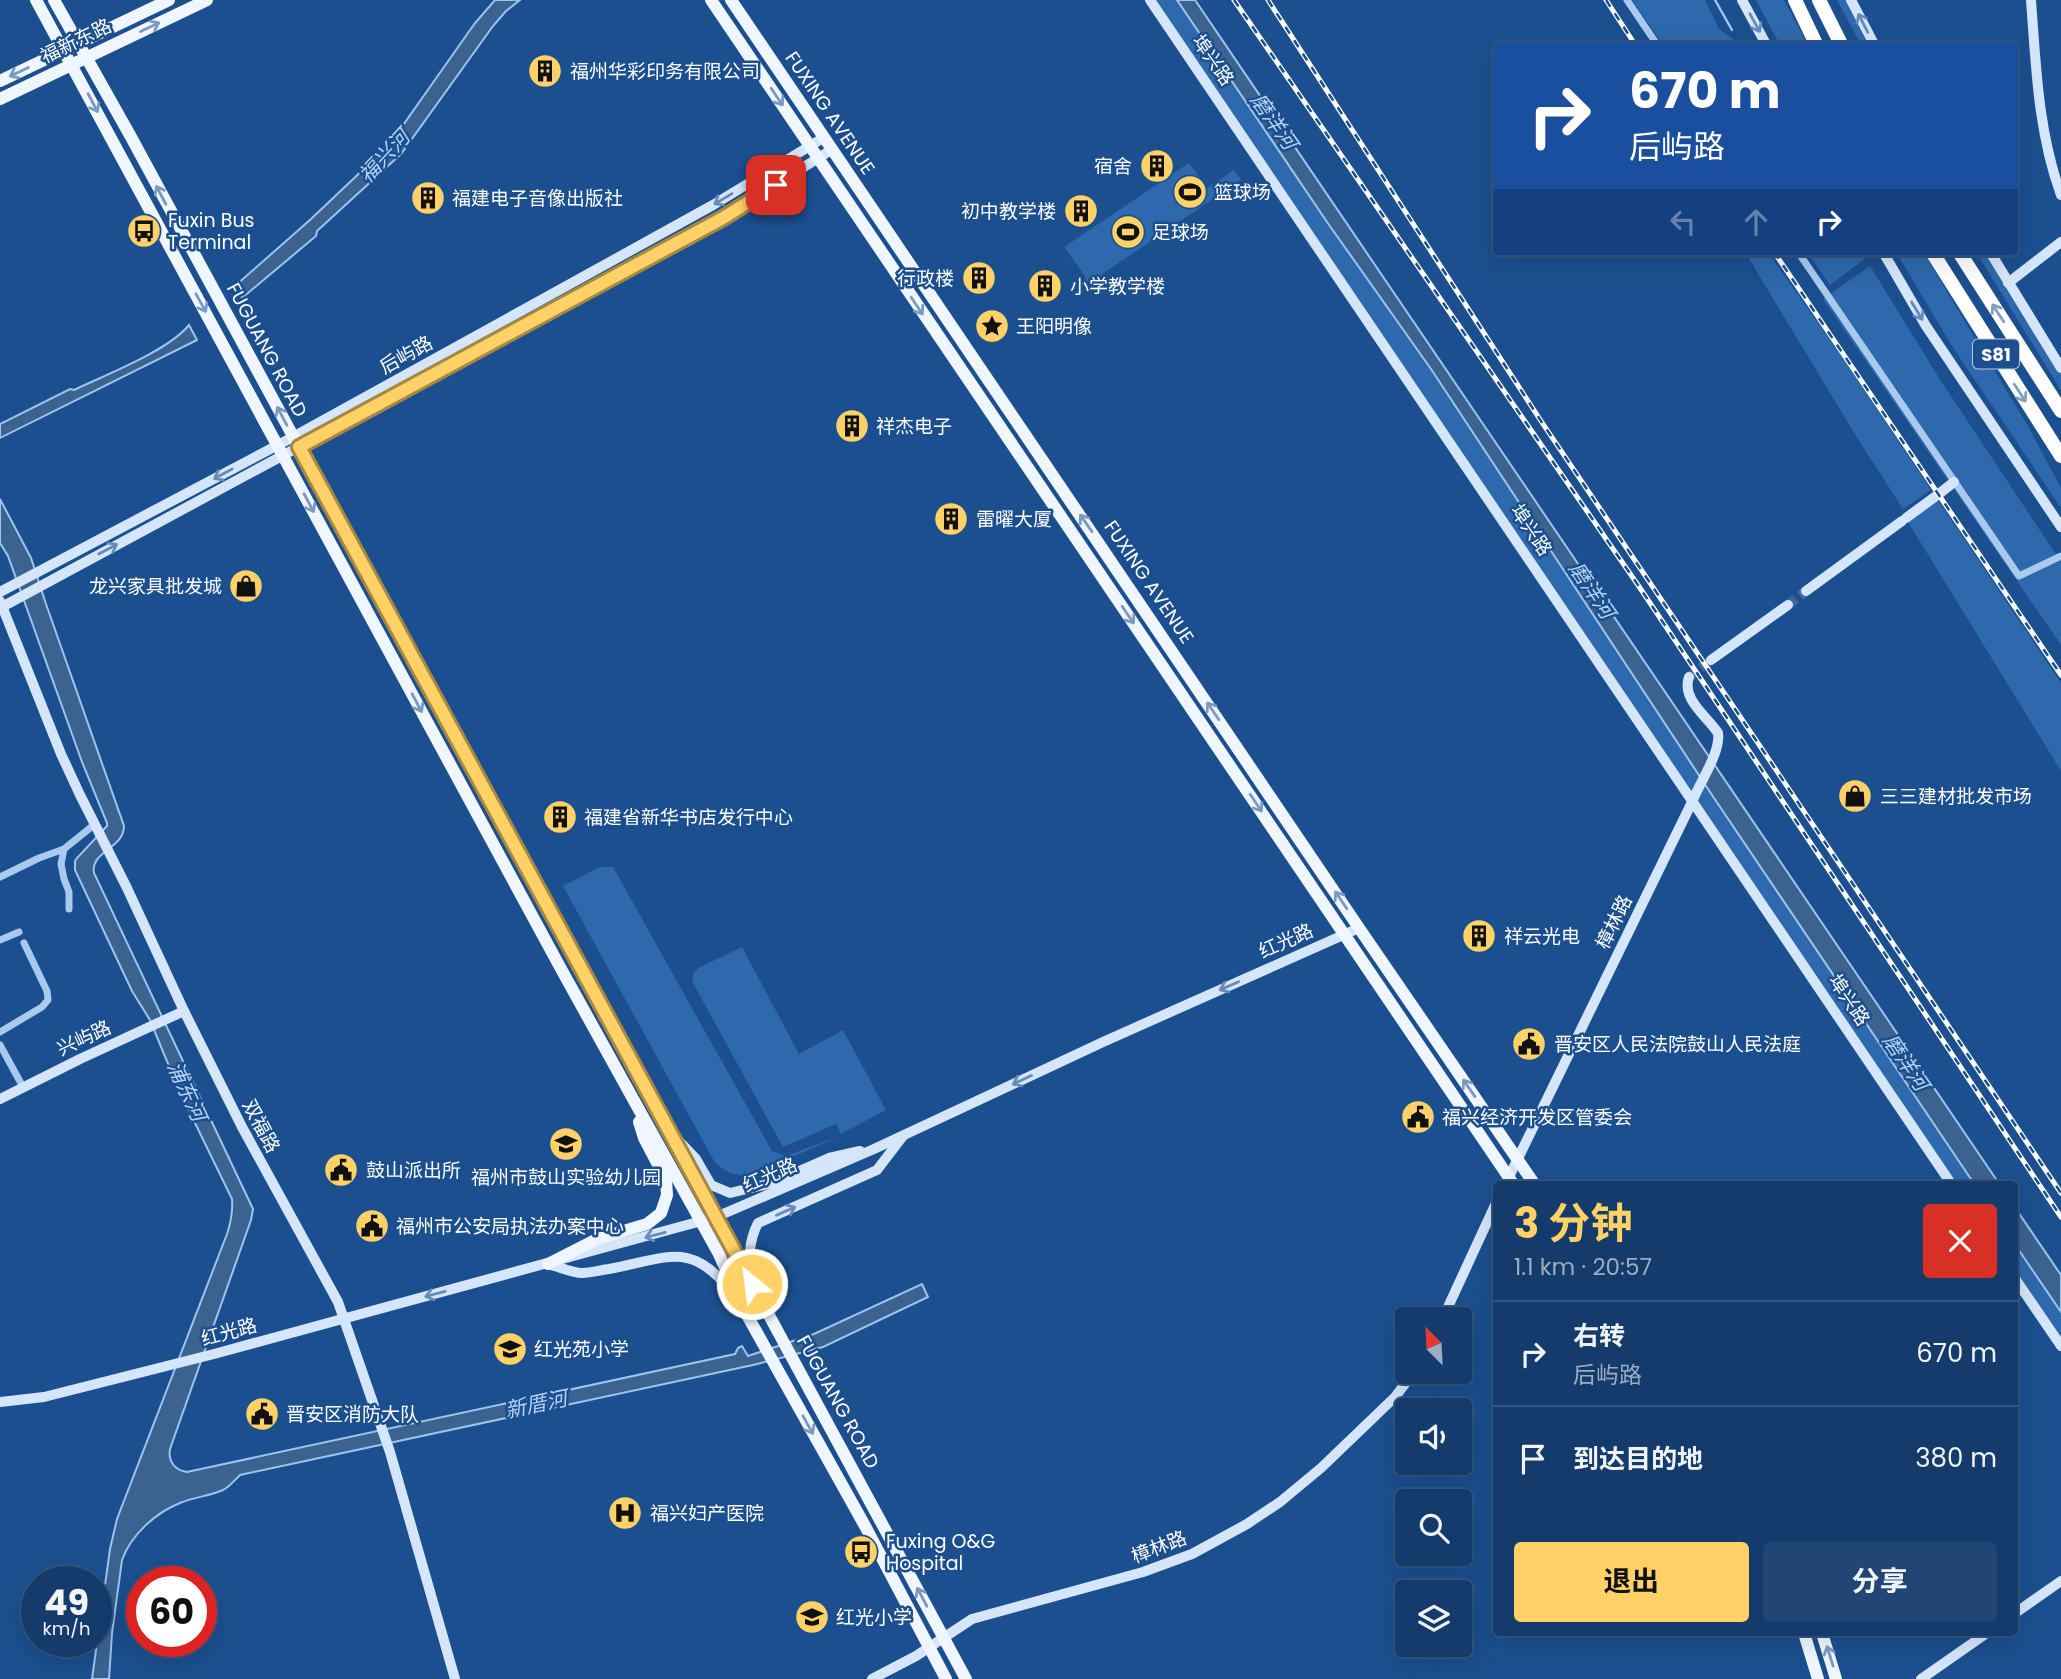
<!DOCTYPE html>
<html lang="zh">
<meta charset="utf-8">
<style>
:root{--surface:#143b6b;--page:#214673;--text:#f1f3f6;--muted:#9dadc1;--line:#33557e;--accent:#ffd166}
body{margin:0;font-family:Poppins,"Noto Sans SC",sans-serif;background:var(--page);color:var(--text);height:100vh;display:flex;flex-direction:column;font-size:26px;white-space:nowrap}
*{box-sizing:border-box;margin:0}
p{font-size:23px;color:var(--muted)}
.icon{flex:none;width:38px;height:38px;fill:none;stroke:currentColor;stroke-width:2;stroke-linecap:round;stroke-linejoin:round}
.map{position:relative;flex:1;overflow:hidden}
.side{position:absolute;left:1493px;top:1181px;width:525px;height:455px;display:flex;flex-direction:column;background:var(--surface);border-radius:7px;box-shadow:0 7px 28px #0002,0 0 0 2px var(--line)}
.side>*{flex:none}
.banner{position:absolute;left:1493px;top:42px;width:525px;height:214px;border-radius:7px;box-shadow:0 7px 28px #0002,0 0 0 2px var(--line);background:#1a4fa0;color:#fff;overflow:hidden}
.needle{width:46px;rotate:336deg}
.tools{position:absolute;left:1395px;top:1307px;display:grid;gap:14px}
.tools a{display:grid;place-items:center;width:77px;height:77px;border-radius:7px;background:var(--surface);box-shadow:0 7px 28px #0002,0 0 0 2px var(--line);font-size:35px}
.speed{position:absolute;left:21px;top:1566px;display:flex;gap:14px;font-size:35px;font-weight:700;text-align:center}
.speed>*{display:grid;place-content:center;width:91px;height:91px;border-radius:50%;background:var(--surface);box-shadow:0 7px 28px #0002,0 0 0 2px var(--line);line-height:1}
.speed small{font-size:18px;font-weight:400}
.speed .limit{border:10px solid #d22;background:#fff;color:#111}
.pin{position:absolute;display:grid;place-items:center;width:60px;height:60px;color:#fff;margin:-30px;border-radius:14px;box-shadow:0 4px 10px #0006}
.me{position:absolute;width:77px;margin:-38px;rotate:331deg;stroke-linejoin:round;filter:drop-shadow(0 0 5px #0008)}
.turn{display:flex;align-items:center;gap:24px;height:147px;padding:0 21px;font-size:32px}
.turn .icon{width:91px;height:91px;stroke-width:2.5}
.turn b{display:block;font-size:49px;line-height:60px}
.lanes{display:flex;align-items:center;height:66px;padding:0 21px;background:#0003;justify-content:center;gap:35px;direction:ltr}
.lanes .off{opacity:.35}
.round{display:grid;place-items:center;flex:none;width:74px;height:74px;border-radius:7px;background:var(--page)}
.headline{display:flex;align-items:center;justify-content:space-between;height:119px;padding:0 21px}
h1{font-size:42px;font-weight:700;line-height:52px;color:var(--accent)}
.primary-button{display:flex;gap:14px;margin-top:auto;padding:14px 21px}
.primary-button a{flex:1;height:80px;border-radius:7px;background:var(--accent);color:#111;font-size:28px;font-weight:700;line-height:80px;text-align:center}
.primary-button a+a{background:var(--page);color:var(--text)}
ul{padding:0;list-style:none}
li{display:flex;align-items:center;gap:21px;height:105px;padding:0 21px;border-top:2px solid var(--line)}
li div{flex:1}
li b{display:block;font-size:26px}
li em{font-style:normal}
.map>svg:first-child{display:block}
.green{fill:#2e69ad}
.water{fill:#3c6290;stroke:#9cc4f0;stroke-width:2}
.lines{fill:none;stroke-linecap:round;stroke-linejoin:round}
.stream{stroke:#9cc4f0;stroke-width:2.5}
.secondary-tunnel{stroke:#3d69a0;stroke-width:10;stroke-dasharray:10 5;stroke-linecap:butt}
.street{stroke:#a9c9ee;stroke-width:7}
.secondary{stroke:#d6e6fa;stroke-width:10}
.primary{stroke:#f0f6ff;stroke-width:12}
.highway{stroke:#fff;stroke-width:14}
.rail-casing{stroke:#fff;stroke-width:5}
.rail{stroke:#1b4f8f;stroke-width:2.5;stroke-dasharray:8;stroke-linecap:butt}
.oneway{stroke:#668bba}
.oneway2{stroke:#7b9ac1}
.oneway3{stroke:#829ec1}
.route-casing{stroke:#a68842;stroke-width:18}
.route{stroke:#ffd166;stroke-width:12}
.labels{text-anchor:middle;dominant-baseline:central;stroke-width:5;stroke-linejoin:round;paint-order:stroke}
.shield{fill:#1b4f8f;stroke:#bbcadd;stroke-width:2}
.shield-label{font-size:18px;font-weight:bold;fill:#fff}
.street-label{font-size:19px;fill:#fff;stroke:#1b4f8f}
.poi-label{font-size:19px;fill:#fff;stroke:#1b4f8f;text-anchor:start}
.water-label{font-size:21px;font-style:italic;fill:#b5d3f5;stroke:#1b4f8f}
</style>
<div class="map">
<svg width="2061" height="1679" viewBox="0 0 2061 1679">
<rect width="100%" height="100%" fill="#1b4f8f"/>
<g class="green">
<path d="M1153 0H1177L1327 222 1431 369 1714 798 1975 1185H1955Z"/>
<path d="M1632 0H1705L1719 29 1737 42 1751 41 1753 45H1663Z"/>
<path d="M1756 0H1784L1808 45H1780Z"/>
<path d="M1837 0H1846L1870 45H1861Z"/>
<path d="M1189 163 1207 188 1234 170 1241 180 1089 283 1086 282 1085 276 1064 247Z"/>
<path d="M1745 252H1768L1847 364 1931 490 1903 509 1856 436Z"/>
<path d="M1807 252H1862L1866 258 1830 285Z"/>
<path d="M1896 252H1923L2028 426 2061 488V508L1952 346Z"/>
<path d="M1976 252H1985L2007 290 2061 373V390Z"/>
<path d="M1870 266 1939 378 2061 562V645L1823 299Z"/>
<path d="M1938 500 2061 683V771L1908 522Z"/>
<path d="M600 867H613L772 1151 786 1156 840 1136 751 1175C736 1177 724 1172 714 1161L563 886Z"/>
<path d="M742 947 799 1054 843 1030 886 1110 841 1134 836 1124 783 1147 693 983 692 976 698 968Z"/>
<path d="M2014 1243 2061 1312V1342L2014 1272Z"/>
</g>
<g class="water">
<path d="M495 0H520L506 11 493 26 401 154 317 231 316 236 242 298 235 286 311 219 389 145 475 23Z"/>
<path d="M1177 0H1195L2000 1185H1975L1714 798 1431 369 1327 222Z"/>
<path d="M189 325 197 340 0 438V424L70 389 74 390C105 375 168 351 189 325Z"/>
<path d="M0 499 31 558 46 604 124 826C124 849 90 851 94 873L253 1209 251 1220 170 1449C168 1461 174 1470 187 1472L735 1354 738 1348 742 1346 748 1356 814 1334 922 1284 928 1297 823 1347 753 1365 240 1475C235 1480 229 1487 223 1490 210 1496 194 1497 180 1503 155 1513 131 1535 122 1560L112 1633 109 1679H92L110 1549 117 1519 227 1234C231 1222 233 1212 232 1199L178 1088 150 1020 132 991 75 870V861L77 858 107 826V823L82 762 8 556 0 543Z"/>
<path d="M2014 1206 2061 1275V1312L2014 1243Z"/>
</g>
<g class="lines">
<path class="stream" d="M1715 0 1732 30"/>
<g class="secondary-tunnel">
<path d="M1788 605 1806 591"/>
<path d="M1689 677 1711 660"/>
</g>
<g class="street">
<path d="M1627 0 1658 46"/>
<path d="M1798 252 2019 576 2061 556"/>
<path d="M0 877 39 858 64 849"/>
<path d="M69 909V892L64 879 61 864 64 849 95 824"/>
<path d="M0 940 19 932"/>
<path d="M0 1032 42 1007 48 1000 47 991 24 943"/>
<path d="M0 1045 23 1087"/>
</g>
<g class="secondary">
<path d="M1150 0 1952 1185"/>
<path d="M1742 0 1767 46"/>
<path d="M1851 0 1875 46"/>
<path d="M2031 0C2036 66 2038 132 2061 195"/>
<path d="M1883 252 1926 326 2061 527"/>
<path d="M1990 252 2061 368"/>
<path d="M2008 283 2061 242"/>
<path d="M1940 493 1954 482"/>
<path d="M1906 518 1936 496"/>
<path d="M1806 591 1902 521"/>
<path d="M0 592 293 437 713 205 823 138"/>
<path d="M0 601 61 754 80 795 127 888 184 1011 242 1127 338 1302 390 1452 455 1679"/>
<path d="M0 608 723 218 831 150"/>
<path d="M1711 660 1788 605"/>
<path d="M0 1099 80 1059 184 1011"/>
<path d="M678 1140 696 1159 711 1185 730 1193 772 1183 829 1158 860 1151"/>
<path d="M1505 1185 1693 800C1700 782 1721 752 1718 733 1707 716 1681 699 1689 677"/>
<path d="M551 1265C560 1267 572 1273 582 1273 591 1273 601 1270 609 1269 668 1258 692 1239 734 1295"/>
<path d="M2014 1277 2061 1346"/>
<path d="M751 1281C749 1260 748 1242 758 1223L877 1170 903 1136"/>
<path d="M1442 1320 1496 1203"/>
<path d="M0 1402 44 1397 214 1354 716 1217 874 1149 1103 1042 1359 928"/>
<path d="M2014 1614 2061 1581"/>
<path d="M872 1679 916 1656 972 1619 1143 1572 1192 1554 1247 1524 1280 1502 1321 1468 1395 1397 1414 1372"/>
<path d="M1921 1679 1987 1633"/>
</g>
<g class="primary">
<path d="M36 0 560 967 719 1254 742 1306 865 1526 946 1679"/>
<path d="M54 0 131 137 966 1679"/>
<path d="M711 0 1514 1185"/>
<path d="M731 0 1359 928 1535 1185"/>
<path d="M0 81 169 0"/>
<path d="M0 99 207 0"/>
<path d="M548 1264 597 1239 647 1224 661 1213 667 1195 666 1180 644 1138 639 1122"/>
<path d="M1804 1633 1818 1679"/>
<path d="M1822 1633 1836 1679"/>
</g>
<g class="highway">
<path d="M1795 0 1817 46"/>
<path d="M1819 0 1842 46"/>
<path d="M1932 252 2061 456"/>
<path d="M1959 252 2061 411"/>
</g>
<g class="rail-casing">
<g id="rail">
<path d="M1234 0 1640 588 2061 1217"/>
<path d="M1268 0 1541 421 2061 1193"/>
<path d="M1606 0 1636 46"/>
<path d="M1774 252 2061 675"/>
</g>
</g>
<use href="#rail" class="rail"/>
</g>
<defs><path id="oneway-shaft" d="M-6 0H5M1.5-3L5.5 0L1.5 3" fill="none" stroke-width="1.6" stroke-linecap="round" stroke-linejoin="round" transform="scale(1.75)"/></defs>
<g class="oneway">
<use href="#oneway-shaft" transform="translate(1755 23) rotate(61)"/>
<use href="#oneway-shaft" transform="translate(1863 23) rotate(-117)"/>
<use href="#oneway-shaft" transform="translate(723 199) rotate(149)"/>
<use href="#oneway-shaft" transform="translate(1917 311) rotate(59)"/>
<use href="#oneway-shaft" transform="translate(223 474) rotate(152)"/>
<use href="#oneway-shaft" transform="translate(108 549) rotate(-28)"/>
<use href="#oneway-shaft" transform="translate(1229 986) rotate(156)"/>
<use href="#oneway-shaft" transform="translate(1022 1080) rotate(155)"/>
<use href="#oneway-shaft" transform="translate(786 1211) rotate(-24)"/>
<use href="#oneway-shaft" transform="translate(655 1235) rotate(165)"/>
<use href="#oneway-shaft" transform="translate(435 1294) rotate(165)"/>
</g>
<g class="oneway2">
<use href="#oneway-shaft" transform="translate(150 27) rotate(-25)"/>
<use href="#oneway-shaft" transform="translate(19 72) rotate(154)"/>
<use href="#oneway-shaft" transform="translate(777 97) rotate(56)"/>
<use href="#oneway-shaft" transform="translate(93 103) rotate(62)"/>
<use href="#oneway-shaft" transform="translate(161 195) rotate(-118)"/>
<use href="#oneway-shaft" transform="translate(201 303) rotate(61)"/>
<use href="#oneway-shaft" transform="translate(917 306) rotate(56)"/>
<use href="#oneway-shaft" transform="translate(282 416) rotate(-118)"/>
<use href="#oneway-shaft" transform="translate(309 503) rotate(62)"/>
<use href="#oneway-shaft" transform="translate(1086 523) rotate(-125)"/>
<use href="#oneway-shaft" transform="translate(1128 615) rotate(56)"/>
<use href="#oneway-shaft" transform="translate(417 703) rotate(62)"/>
<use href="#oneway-shaft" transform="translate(1213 711) rotate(-124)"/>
<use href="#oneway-shaft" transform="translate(1256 803) rotate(56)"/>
<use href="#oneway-shaft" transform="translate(1341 900) rotate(-124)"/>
<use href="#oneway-shaft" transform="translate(1469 1088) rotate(-125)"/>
<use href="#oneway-shaft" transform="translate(808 1425) rotate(61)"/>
<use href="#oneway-shaft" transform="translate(922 1597) rotate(-118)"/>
<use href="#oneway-shaft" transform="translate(1830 1656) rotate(-107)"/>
</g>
<g class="oneway3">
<use href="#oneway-shaft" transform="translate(1998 313) rotate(-123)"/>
<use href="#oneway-shaft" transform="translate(2020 393) rotate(57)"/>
</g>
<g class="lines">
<g class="route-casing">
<path id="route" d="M752 1284 299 447 723 218 776 185"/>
</g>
<use href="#route" class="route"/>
</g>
<defs>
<g id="building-disc" transform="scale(1.75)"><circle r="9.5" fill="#ffd166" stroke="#1b4f8f"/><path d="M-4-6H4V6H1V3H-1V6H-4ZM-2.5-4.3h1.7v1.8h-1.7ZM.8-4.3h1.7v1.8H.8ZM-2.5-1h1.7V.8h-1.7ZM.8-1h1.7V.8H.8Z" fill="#111"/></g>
<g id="stadium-disc" transform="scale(1.75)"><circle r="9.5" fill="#ffd166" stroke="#1b4f8f"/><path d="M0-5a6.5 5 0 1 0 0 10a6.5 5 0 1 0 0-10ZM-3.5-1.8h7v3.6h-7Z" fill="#111"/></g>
<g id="bus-disc" transform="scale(1.75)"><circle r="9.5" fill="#ffd166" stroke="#1b4f8f"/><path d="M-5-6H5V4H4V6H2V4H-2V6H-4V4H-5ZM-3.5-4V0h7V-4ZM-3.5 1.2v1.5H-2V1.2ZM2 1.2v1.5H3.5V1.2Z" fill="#111"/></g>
<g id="sight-disc" transform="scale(1.75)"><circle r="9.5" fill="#ffd166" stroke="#1b4f8f"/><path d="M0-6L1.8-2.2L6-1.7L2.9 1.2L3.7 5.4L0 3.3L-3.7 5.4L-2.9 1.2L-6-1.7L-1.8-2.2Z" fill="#111"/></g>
<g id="shop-disc" transform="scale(1.75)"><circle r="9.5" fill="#ffd166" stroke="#1b4f8f"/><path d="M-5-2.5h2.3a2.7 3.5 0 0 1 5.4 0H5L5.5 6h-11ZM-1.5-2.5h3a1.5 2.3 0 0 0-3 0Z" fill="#111"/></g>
<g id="civic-disc" transform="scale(1.75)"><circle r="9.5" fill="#ffd166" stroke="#1b4f8f"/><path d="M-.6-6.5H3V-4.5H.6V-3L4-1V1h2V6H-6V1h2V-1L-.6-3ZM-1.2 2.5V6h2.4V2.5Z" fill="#111"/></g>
<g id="school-disc" transform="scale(1.75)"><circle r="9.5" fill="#ffd166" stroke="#1b4f8f"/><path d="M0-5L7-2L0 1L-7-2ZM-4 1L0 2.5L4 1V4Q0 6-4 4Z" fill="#111"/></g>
<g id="hospital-disc" transform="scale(1.75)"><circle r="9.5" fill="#ffd166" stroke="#1b4f8f"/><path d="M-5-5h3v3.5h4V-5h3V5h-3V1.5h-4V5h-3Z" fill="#111"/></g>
</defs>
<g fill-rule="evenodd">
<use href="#building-disc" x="545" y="71"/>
<use href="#building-disc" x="1157" y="166"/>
<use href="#stadium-disc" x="1190" y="192"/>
<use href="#building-disc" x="428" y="198"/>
<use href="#building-disc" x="1081" y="211"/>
<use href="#bus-disc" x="144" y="231"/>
<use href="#stadium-disc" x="1128" y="232"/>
<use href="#building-disc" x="979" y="278"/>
<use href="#building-disc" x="1045" y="286"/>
<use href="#sight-disc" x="992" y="326"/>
<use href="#building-disc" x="852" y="426"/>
<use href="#building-disc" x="951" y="519"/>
<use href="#shop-disc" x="246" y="586"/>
<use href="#shop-disc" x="1855" y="796"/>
<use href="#building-disc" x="560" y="817"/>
<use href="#building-disc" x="1479" y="936"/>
<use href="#civic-disc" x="1529" y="1044"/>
<use href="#civic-disc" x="1418" y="1117"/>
<use href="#school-disc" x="566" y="1144"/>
<use href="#civic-disc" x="341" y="1170"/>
<use href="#civic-disc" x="372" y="1226"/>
<use href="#school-disc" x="510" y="1349"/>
<use href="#civic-disc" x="262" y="1414"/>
<use href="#hospital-disc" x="625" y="1513"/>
<use href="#bus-disc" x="861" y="1552"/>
<use href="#school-disc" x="812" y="1617"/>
</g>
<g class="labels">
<rect class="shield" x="1973" y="339.5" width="46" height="29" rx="5"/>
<g class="shield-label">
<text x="1996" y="354">S81</text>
</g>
<g class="street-label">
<text transform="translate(76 41) rotate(-26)">福新东路</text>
<text transform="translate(1213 60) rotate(55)">埠兴路</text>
<text transform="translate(830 113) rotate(56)">FUXING AVENUE</text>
<text transform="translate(267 350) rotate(62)">FUGUANG ROAD</text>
<text transform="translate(406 355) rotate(-29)">后屿路</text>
<text transform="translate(1531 530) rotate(56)">埠兴路</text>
<text transform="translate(1149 582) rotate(56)">FUXING AVENUE</text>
<text transform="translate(1614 922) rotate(-64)">樟林路</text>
<text transform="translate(1286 941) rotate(-24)">红光路</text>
<text transform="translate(1849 1000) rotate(56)">埠兴路</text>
<text transform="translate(84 1038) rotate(-25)">兴屿路</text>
<text transform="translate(261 1126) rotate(62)">双福路</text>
<text transform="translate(770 1175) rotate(-24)">红光路</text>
<text transform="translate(229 1332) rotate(-15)">红光路</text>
<text transform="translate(838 1402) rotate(61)">FUGUANG ROAD</text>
<text transform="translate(1159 1547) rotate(-21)">樟林路</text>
</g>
<g class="poi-label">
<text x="570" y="71">福州华彩印务有限公司</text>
<text x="1132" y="166" text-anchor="end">宿舍</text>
<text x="1214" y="192">篮球场</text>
<text x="452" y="198">福建电子音像出版社</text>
<text x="1056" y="211" text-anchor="end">初中教学楼</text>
<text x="168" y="220">Fuxin Bus<tspan x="168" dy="22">Terminal</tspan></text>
<text x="1152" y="232">足球场</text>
<text x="954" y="278" text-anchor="end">行政楼</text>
<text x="1070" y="286">小学教学楼</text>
<text x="1016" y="326">王阳明像</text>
<text x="876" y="426">祥杰电子</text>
<text x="976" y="519">雷曜大厦</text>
<text x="222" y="586" text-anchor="end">龙兴家具批发城</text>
<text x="1880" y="796">三三建材批发市场</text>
<text x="584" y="817">福建省新华书店发行中心</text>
<text x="1504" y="936">祥云光电</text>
<text x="1554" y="1044">晋安区人民法院鼓山人民法庭</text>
<text x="1442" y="1117">福兴经济开发区管委会</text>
<text x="366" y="1170">鼓山派出所</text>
<text x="566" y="1177" text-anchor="middle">福州市鼓山实验幼儿园</text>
<text x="396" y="1226">福州市公安局执法办案中心</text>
<text x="534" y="1349">红光苑小学</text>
<text x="286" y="1414">晋安区消防大队</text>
<text x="650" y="1513">福兴妇产医院</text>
<text x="886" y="1541">Fuxing O&amp;G<tspan x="886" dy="22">Hospital</tspan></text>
<text x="836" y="1617">红光小学</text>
</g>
<g class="water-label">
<text transform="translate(1274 121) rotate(55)">磨洋河</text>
<text transform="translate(384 156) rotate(-47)">福兴河</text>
<text transform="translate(1592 590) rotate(56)">磨洋河</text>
<text transform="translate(1906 1062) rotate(56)">磨洋河</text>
<text transform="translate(187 1091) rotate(65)">浦东河</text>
<text transform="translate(536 1404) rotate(-12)">新厝河</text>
</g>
</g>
</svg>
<div class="tools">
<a><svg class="needle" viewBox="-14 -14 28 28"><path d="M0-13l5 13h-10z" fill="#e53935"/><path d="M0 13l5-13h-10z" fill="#9dadc1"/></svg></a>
<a><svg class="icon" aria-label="sound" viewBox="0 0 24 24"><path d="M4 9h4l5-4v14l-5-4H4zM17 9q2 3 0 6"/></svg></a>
<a><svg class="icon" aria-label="search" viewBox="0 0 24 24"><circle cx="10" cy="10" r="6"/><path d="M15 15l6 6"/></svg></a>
<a><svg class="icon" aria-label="layers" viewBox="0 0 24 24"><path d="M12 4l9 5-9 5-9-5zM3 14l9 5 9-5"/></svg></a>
</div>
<div class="speed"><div>49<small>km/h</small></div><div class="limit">60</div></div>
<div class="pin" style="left:776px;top:185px;background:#d93025"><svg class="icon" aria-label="arrive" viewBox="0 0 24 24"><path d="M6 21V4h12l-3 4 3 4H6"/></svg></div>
<svg class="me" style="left:752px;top:1284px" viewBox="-20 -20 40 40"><circle r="17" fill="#ffd166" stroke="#fff" stroke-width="3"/><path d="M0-11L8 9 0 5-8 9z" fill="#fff"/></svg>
<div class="banner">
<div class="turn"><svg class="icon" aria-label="right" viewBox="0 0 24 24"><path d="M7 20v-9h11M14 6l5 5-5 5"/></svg><div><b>670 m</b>后屿路</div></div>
<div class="lanes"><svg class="icon off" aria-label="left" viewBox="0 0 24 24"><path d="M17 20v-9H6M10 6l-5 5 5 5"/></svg><svg class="icon off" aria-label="ahead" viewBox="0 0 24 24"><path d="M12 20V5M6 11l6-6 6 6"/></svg><svg class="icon" aria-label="right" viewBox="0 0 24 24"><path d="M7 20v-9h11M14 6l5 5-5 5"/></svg></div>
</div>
<section class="side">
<div class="headline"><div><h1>3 分钟</h1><p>1.1 km · 20:57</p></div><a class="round" style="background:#d93025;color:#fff"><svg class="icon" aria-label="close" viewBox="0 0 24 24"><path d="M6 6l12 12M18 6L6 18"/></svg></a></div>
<ul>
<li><svg class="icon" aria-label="right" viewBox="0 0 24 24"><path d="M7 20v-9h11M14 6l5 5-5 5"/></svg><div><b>右转</b><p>后屿路</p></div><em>670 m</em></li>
<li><svg class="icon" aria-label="arrive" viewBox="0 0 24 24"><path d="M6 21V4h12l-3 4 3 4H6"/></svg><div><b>到达目的地</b></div><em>380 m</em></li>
</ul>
<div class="primary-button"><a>退出</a><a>分享</a></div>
</section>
</div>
